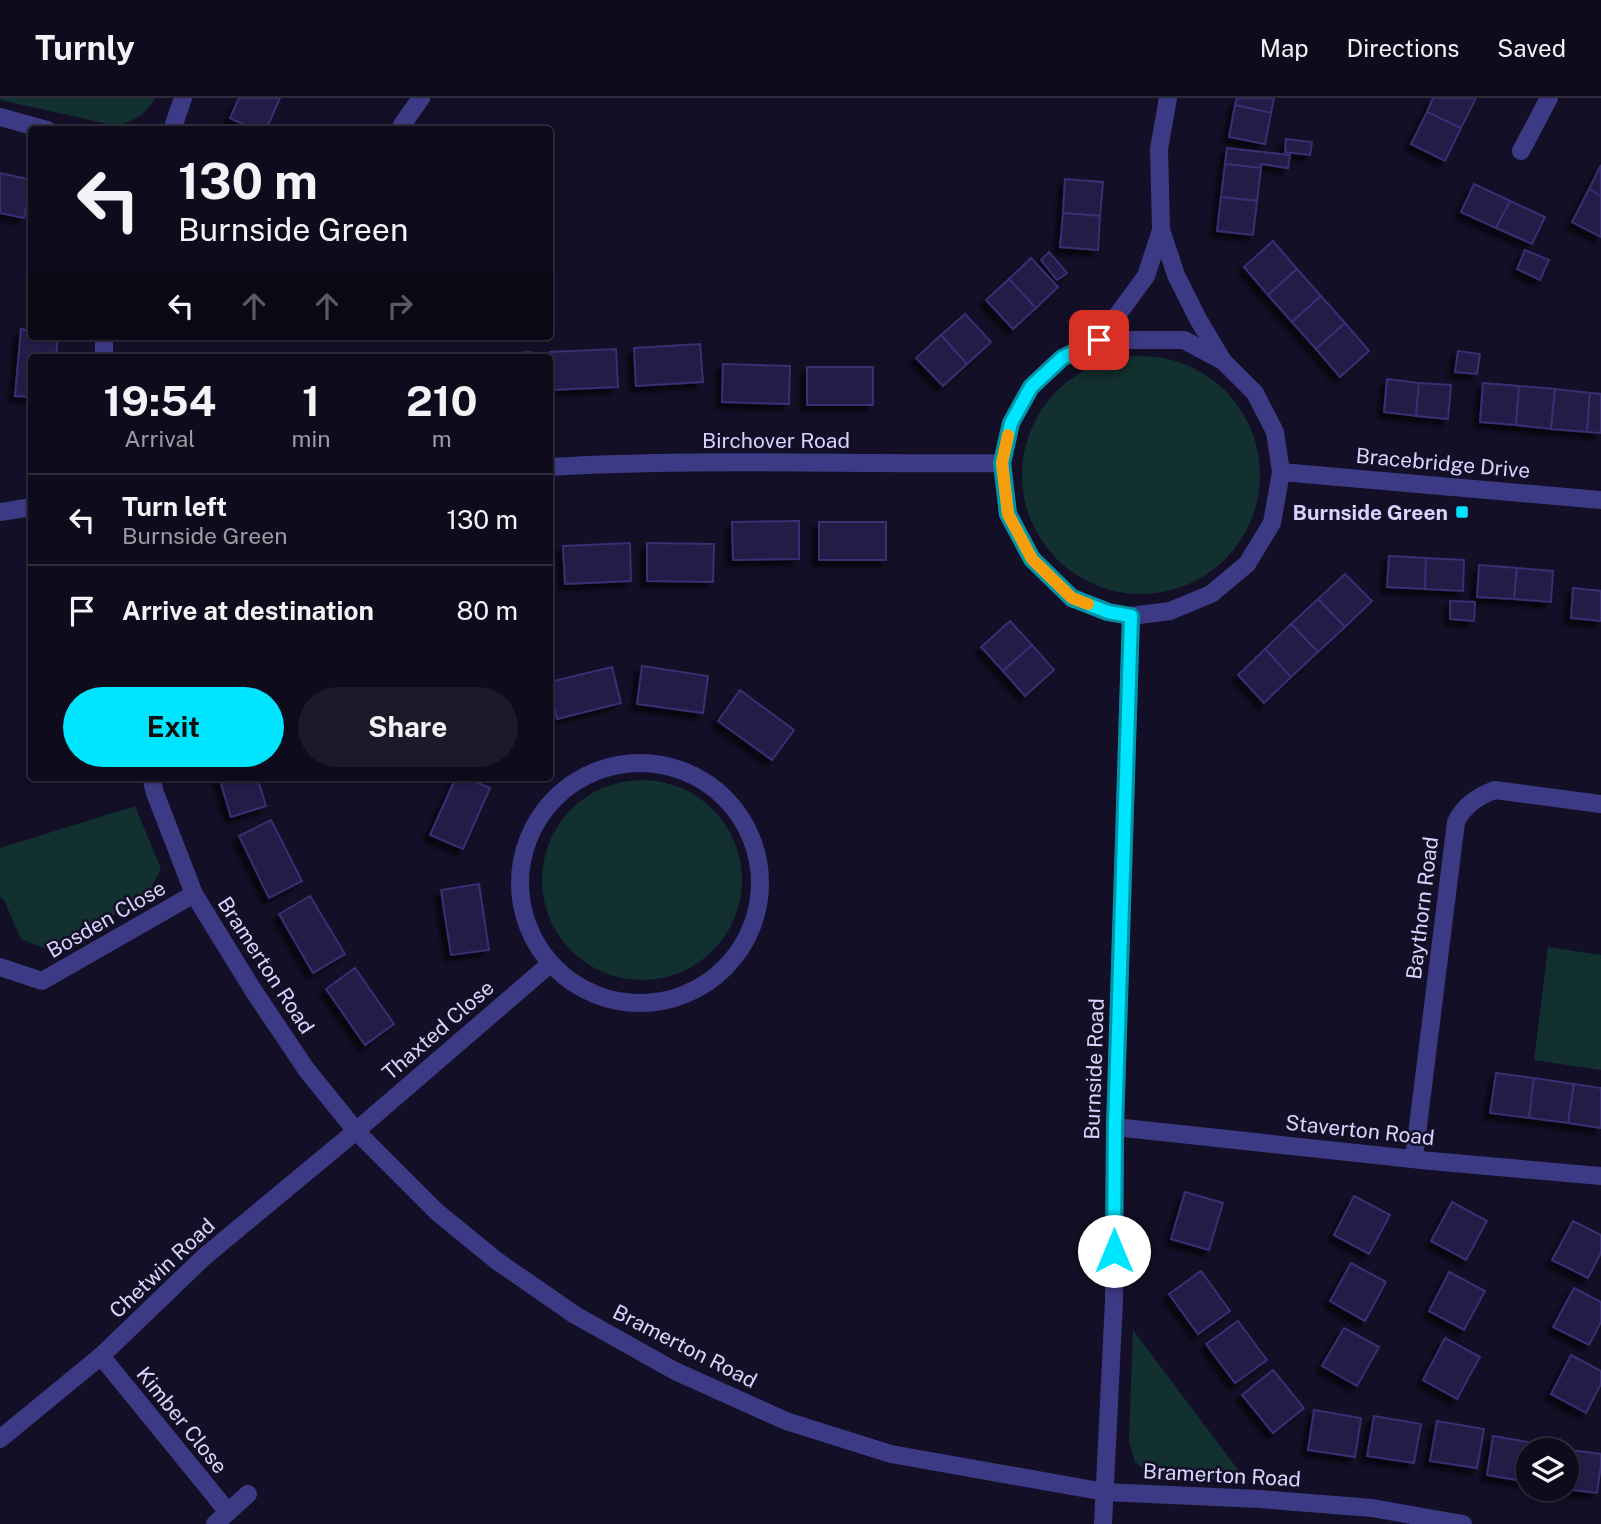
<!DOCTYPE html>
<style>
:root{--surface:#0e0b1c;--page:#1c1929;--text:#f1f3f6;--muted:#9b9ba3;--line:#2e2b3b;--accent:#00e5ff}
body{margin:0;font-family:"Public Sans",sans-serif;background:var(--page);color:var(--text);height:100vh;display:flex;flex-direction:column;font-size:26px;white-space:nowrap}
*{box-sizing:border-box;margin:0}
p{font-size:23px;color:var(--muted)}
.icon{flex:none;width:38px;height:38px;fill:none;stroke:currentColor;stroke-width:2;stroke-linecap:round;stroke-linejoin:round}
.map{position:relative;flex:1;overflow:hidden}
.details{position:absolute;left:28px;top:256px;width:525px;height:427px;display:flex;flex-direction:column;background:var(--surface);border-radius:7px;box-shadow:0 2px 5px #0004,0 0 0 2px var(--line)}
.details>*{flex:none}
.hud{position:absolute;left:28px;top:28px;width:525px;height:214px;border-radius:7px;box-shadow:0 2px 5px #0004,0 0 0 2px var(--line);background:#0e0b1c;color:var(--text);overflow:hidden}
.buttons{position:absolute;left:1516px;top:1340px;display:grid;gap:14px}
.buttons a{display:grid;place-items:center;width:63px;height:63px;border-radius:50%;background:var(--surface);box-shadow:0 2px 5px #0004,0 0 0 2px var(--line);font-size:35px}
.pin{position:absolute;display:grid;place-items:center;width:60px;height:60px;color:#fff;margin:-30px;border-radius:14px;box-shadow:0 4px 10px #0006}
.me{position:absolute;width:77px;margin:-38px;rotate:0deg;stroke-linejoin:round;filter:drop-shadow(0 0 5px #0008)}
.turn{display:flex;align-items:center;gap:24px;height:147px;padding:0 35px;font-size:32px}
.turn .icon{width:91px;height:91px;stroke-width:2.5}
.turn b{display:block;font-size:49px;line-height:60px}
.lanes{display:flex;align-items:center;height:66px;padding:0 35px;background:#0003;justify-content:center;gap:35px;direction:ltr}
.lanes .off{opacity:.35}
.eta{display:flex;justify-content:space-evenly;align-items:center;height:119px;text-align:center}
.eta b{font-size:42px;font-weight:700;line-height:49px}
.primary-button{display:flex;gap:14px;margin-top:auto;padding:14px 35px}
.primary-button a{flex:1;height:80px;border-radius:42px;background:var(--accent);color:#111;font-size:28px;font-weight:700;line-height:80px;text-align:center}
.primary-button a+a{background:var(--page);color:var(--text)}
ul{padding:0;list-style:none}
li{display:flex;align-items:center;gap:21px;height:91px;padding:0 35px;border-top:2px solid var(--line)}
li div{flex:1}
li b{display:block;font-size:26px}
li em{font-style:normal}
header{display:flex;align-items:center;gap:42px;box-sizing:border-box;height:98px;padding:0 35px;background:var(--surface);border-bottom:2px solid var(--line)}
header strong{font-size:33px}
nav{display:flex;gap:38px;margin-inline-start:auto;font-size:24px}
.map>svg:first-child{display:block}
.green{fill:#12302f}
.building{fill:#241b47;stroke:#3b2d73;stroke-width:2;filter:url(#shadow)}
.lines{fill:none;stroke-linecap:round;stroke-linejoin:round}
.minor{stroke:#3d3a85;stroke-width:18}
.route-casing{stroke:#0095a6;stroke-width:18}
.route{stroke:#00e5ff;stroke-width:12}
.slow{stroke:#f59e0b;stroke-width:12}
.poi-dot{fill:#00e5ff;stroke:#130f26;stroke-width:2.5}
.labels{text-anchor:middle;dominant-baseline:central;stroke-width:5;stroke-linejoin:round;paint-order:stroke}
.street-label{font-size:21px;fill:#d9d4ff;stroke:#130f26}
.poi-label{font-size:21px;font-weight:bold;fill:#d9d4ff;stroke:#130f26;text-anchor:end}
</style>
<header>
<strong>Turnly</strong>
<nav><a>Map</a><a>Directions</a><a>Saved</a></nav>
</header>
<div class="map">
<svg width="1601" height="1426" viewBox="0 0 1601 1426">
<defs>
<filter id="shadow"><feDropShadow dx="-6" dy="6" stdDeviation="2" flood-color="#0009"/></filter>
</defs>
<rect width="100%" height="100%" fill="#130f26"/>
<g class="green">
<path d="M0 0H155C146 17 134 22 117 28L0 2Z"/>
<circle cx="1141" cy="377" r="119"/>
<circle cx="642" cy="782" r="100"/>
<path d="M135 708 161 771 146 799 51 853 21 841 4 802 0 799V750Z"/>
<path d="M1548 849 1601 857V972L1534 962Z"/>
<path d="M1133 1232 1248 1385 1150 1376 1135 1364 1129 1343Z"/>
</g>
<g class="building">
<path d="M239 0H280L266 32H255L230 20Z"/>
<path d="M1237 0H1274L1271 15 1235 7Z"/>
<path d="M1433 0H1476L1461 30 1427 14Z"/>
<path d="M1235 7 1271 15 1265 46 1229 39Z"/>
<path d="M1427 14 1461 30 1445 63 1411 46Z"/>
<path d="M1286 41 1312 44 1310 57 1285 54Z"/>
<path d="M1227 50 1290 57 1288 70 1261 66V70L1225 66Z"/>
<path d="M1225 66 1261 70 1257 103 1221 99Z"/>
<path d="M1601 67V98L1589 91Z"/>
<path d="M0 75 32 82 24 120 0 115Z"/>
<path d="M1065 81 1103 84 1100 118 1063 115Z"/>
<path d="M1474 86 1510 103 1496 130 1461 114Z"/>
<path d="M1589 91 1601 98V139L1572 124Z"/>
<path d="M1221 99 1257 103 1253 137 1217 133Z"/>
<path d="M1510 103 1545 119 1532 146 1496 130Z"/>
<path d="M1063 115 1100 118 1098 152 1060 149Z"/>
<path d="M1273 143 1297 171 1268 197 1244 169Z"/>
<path d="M1525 152 1549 162 1540 182 1517 171Z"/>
<path d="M1049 154 1067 175 1057 182 1041 162Z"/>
<path d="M1031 160 1058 189 1036 210 1009 181Z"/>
<path d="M1297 171 1321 198 1292 224 1268 197Z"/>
<path d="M1009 181 1036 210 1013 231 986 202Z"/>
<path d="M1321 198 1345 225 1316 251 1292 224Z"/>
<path d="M965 216 991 244 967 266 941 237Z"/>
<path d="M1345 225 1369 253 1340 279 1316 251Z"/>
<path d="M21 231 32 233V238H58L56 259H32V299L15 298Z"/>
<path d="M941 237 967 266 943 288 916 260Z"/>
<path d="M700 246 703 284 636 288 634 250Z"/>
<path d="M616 251 618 289 551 292 550 254Z"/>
<path d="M1458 253 1480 256 1477 276 1455 274Z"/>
<path d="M530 254 531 259H474Z"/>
<path d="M723 266 790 268 789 306 722 304Z"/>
<rect x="807" y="269" width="66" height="38"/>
<path d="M1387 281 1419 285 1416 318 1384 314Z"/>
<path d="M1419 285 1451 287 1448 321 1416 318Z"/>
<path d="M1483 285 1519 288 1516 327 1480 324Z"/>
<path d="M1519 288 1555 291 1551 331 1516 327Z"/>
<path d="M1555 291 1590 295 1587 334 1551 331Z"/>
<path d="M1590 295 1601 296V335L1587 334Z"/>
<path d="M799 423V461L733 462 732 424Z"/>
<rect x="819" y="424" width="67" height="38"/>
<path d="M630 445 631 483 565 486 563 448Z"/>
<path d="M647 445 714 446 713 484 647 483Z"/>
<path d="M1389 458 1426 460 1425 491 1387 489Z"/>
<path d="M1426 460 1464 462 1463 493 1425 491Z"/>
<path d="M1479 467 1517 470 1514 501 1477 499Z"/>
<path d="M1517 470 1553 473 1551 504 1514 501Z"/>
<path d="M1345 476 1372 503 1345 529 1318 501Z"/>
<path d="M1573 490 1601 493V523L1571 520Z"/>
<path d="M1318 501 1345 529 1318 554 1291 526Z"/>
<path d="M1450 503 1475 504 1474 523 1450 521Z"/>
<path d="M1010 523 1032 547 1003 573 981 549Z"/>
<path d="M1291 526 1318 554 1291 579 1265 551Z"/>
<path d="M1032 547 1054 572 1025 598 1003 573Z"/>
<path d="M1265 551 1291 579 1264 605 1238 577Z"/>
<path d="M642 568 708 578 703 615 637 606Z"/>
<path d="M612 569 621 605 557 621 550 593V584Z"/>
<path d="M740 592 794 632 772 662 718 623Z"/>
<path d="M219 679H257L266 708 231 719Z"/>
<path d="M456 679H464L490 690 463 751 430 737Z"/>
<path d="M271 722 302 783 269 800 239 738Z"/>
<path d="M479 786 489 852 451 857 441 792Z"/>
<path d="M310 798 345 856 313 875 279 816Z"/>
<path d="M355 870 394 926 365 947 326 891Z"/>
<path d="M1496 975 1534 980 1529 1020 1490 1015Z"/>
<path d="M1534 980 1574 986 1568 1025 1529 1020Z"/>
<path d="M1574 986 1601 990V1030L1568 1025Z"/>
<path d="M1185 1094 1223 1105 1209 1152 1171 1141Z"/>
<path d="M1354 1098 1390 1117 1369 1156 1334 1137Z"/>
<path d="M1452 1104 1487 1123 1466 1162 1431 1143Z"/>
<path d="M1573 1123 1601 1137V1155L1588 1180 1552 1162Z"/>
<path d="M1351 1165 1386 1184 1365 1223 1330 1203Z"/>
<path d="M1201 1173 1230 1213 1198 1236 1169 1196Z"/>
<path d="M1449 1174 1485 1193 1464 1232 1429 1213Z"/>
<path d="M1574 1190 1601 1204V1224L1589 1247 1553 1229Z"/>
<path d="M1238 1223 1267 1262 1235 1285 1206 1246Z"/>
<path d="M1344 1230 1379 1249 1357 1288 1322 1268Z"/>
<path d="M1445 1240 1480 1259 1457 1301 1423 1282Z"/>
<path d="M1571 1257 1601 1273V1286L1586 1315 1551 1296Z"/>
<path d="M1273 1272 1304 1310 1273 1335 1242 1297Z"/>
<path d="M1314 1312 1361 1320 1355 1359 1308 1352Z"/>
<path d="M1374 1318 1421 1326 1414 1365 1367 1358Z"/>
<path d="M1437 1323 1484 1331 1477 1370 1430 1363Z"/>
<path d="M1493 1338 1540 1346 1539 1353H1528V1384L1487 1377Z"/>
<path d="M1555 1350 1601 1356V1367L1597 1395 1566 1391V1353H1555Z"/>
</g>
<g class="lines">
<g class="minor">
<path d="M0 19 47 32"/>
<path d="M402 27 421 0"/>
<path d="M172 32 183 0"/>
<path d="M1521 53 1549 0"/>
<path d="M1161 132 1159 51 1168 0"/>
<path d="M1099 242H1184L1223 263 1255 295 1275 334 1281 374 1272 425 1247 466 1211 496 1170 513 1131 518 1108 514 1072 500 1032 461 1008 416 1002 365 1011 325 1031 289 1062 260 1099 242 1146 178 1161 132 1176 177 1198 221 1223 263"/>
<path d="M104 259V238"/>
<path d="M550 369C700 360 851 367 1002 365"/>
<path d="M1281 374 1601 402"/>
<path d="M0 414 32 409"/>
<circle cx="640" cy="785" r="120"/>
<path d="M151 679 155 695 194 796 253 892 306 971 356 1033 437 1114 497 1163 575 1217 675 1273 786 1323 891 1356 1105 1394 1259 1401 1372 1410 1463 1426"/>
<path d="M0 869 42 883 194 796"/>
<path d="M1115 1029 1431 1063 1601 1078"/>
<path d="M1414 1060 1456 724C1464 707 1478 698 1495 692L1601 706"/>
<path d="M101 1258 228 1414"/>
<path d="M0 1341 101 1258 204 1159 356 1033 550 866"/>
<path d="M215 1426 248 1396"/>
<path d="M1103 1426 1114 1203 1115 1029 1131 518"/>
</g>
</g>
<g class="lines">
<g class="route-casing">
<path id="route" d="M1099 242 1062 260 1031 289 1011 325 1002 365 1008 416 1032 461 1072 500 1108 514 1131 518 1115 1029 1114 1153"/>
</g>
<use href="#route" class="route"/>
<path class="slow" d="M1008 337 1002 365 1008 416 1032 461 1072 500 1088 506"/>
</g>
<rect class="poi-dot" x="1455" y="407" width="14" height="14" rx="3.5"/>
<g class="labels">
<g class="street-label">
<text x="776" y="342">Birchover Road</text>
<text transform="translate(1443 365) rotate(5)">Bracebridge Drive</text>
<text transform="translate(1422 810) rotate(-83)">Baythorn Road</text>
<text transform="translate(106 821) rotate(-30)">Bosden Close</text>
<text transform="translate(266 867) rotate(57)">Bramerton Road</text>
<text transform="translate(438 932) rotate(-41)">Thaxted Close</text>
<text transform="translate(1094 971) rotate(-88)">Burnside Road</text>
<text transform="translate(1360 1032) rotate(6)">Staverton Road</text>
<text transform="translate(162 1170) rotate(-43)">Chetwin Road</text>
<text transform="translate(685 1248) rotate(27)">Bramerton Road</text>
<text transform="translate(182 1322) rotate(51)">Kimber Close</text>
<text transform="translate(1222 1377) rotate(3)">Bramerton Road</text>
</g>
<g class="poi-label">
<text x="1448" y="414">Burnside Green</text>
</g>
</g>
</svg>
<div class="buttons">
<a><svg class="icon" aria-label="layers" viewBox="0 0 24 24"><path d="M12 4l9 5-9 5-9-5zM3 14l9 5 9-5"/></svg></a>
</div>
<div class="pin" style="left:1099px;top:242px;background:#d93025"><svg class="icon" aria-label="arrive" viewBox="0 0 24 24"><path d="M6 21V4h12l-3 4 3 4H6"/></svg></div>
<svg class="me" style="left:1114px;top:1153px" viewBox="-20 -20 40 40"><circle r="19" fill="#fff"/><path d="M0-13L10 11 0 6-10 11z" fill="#00e5ff"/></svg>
<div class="hud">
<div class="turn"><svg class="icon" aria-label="left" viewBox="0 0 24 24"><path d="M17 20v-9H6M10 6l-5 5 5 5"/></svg><div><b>130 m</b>Burnside Green</div></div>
<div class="lanes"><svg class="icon" aria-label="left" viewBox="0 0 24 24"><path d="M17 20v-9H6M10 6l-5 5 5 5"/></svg><svg class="icon off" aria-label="ahead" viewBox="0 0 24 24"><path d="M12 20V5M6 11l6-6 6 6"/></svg><svg class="icon off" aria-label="ahead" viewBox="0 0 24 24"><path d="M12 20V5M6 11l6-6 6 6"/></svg><svg class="icon off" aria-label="right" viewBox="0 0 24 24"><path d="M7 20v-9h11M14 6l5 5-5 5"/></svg></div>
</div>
<section class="details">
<div class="eta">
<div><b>19:54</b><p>Arrival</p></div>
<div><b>1</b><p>min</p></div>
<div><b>210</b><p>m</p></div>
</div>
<ul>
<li><svg class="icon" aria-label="left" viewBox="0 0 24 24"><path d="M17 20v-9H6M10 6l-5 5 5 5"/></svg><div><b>Turn left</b><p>Burnside Green</p></div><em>130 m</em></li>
<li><svg class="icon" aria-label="arrive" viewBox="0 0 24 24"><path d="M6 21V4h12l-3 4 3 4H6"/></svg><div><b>Arrive at destination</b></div><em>80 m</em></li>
</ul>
<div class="primary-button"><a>Exit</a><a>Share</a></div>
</section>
</div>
